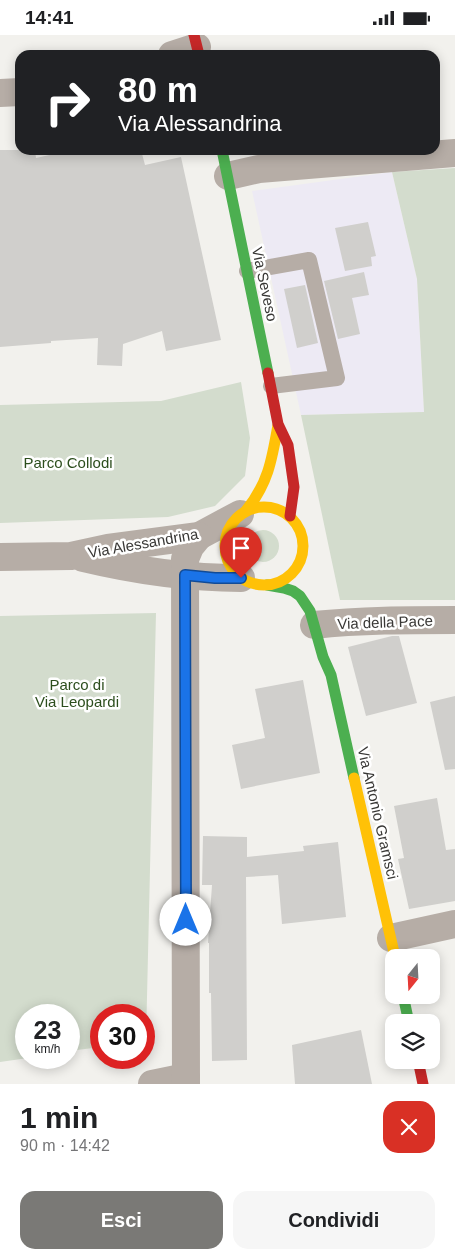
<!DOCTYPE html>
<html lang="it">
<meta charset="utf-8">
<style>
:root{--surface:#fff;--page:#f6f6f6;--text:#202124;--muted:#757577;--accent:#7a7976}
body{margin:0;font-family:Arial,sans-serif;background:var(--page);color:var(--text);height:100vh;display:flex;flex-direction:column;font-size:19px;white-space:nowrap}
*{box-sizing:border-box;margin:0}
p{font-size:16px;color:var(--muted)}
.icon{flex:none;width:28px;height:28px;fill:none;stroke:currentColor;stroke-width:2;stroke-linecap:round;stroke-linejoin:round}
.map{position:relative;height:1049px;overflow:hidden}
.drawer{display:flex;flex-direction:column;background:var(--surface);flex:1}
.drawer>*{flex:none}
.banner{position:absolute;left:15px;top:15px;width:425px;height:105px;border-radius:15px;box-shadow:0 2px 12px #0003;background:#202124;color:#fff;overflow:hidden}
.needle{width:32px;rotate:198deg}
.fabs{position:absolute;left:385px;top:914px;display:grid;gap:10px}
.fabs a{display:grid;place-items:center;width:55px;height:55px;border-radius:10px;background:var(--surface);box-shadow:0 2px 12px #0003;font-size:25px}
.speed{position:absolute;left:15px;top:969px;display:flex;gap:10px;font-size:25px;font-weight:700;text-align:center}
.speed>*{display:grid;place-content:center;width:65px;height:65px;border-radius:50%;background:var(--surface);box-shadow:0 2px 12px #0003;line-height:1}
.speed small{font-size:12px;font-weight:400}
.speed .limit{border:8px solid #d22;background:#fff;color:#111}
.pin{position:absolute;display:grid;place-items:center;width:42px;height:42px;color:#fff;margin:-51px -21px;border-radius:50% 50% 50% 0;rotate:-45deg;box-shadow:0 0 5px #0007}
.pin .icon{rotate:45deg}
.me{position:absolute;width:55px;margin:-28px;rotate:0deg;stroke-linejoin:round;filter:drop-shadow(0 0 4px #0008)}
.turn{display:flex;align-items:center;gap:18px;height:105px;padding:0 20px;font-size:22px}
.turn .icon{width:65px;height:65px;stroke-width:2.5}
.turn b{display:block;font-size:35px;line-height:42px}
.round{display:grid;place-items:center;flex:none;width:52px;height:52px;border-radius:15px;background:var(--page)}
.overview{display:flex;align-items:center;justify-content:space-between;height:85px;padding:0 20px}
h1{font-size:30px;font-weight:700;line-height:38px}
.primary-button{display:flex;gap:10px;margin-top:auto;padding:10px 20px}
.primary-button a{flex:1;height:58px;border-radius:15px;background:var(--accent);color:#fff;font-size:20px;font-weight:700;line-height:58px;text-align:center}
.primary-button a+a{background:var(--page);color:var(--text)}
.status{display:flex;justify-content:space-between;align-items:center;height:35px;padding:0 25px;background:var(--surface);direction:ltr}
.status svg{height:14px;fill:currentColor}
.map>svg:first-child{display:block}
.commercial{fill:#edeaf4}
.green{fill:#d3dccd}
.building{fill:#d0cfcc}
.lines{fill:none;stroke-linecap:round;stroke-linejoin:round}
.lane{stroke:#b6ada6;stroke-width:16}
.street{stroke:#b6ada6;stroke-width:28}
.fast{stroke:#4caf50;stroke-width:11}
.slow{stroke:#ffc107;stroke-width:11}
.jam{stroke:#c62828;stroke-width:11}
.route-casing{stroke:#114b97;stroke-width:12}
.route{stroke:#1a73e8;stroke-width:9}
.labels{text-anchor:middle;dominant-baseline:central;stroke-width:5;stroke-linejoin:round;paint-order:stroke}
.street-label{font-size:15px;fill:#393836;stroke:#fff}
.park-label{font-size:15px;fill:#2c4e1d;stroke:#fff}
</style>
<div class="status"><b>14:41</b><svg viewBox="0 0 49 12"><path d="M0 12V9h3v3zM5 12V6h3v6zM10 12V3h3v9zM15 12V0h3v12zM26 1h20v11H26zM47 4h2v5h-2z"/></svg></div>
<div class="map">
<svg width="455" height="1049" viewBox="0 0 455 1049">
<rect width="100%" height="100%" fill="#f2f1ed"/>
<path class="commercial" d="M392 137 417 244 424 377 301 380 252 156Z"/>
<g class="green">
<path d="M455 133V565H340L301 380 424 377 417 244 392 137Z"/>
<path d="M241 347 250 403 245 441 215 471 168 482 0 488V370L161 366Z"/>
<circle cx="263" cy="511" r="16"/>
<path d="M156 578 146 1005H144V980H101V1012L69 1016V980H26V1022L28 1023 0 1027V581Z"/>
</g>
<g class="building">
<path d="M0 115H35L36 123 72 115H141L145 130 181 122 221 305 166 316 162 296 123 309 122 331 97 330 98 303 51 306V308L0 312Z"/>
<path d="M368 187 376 221 371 222 372 231 345 236 335 193Z"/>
<path d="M364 237 369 260 352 263 360 299 338 304 324 246Z"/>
<path d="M305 250 318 308 297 313 284 254Z"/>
<path d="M392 601H399L417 668 366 681 348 612Z"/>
<path d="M303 645 320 738 241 754 232 710 265 703 255 654Z"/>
<path d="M455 661V734L445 735 430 667Z"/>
<path d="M437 763 446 815 455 814V866L409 874 398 824 404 823 394 771Z"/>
<path d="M203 801 247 802V822L304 816 303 811 338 807 346 882 282 889 278 840 246 842 247 1025 212 1026 211 958H209V908H208L212 850H202Z"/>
<path d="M361 995 372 1049H295L292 1010Z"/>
</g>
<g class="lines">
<path class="lane" d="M247 236 309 225 337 343 271 351"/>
<g class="street">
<path d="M172 20 197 12"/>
<path d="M0 58 20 57"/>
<path d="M228 141 259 134 455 118"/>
<path d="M0 522 71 521 108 513 199 501 240 479"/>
<path d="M83 523C133 535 190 543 241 543"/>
<path d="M314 590C361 585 408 585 455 585"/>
<path d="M391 903 455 889"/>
<path d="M152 1049 186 1042"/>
<path d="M186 1049 185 524 190 512 199 501"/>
</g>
<g class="fast">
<path d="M222 115 268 338"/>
<path d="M267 550 284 553 293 556 300 561 310 576 323 622 331 640 354 743"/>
<path d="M403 960 409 988"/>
</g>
<g class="slow">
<circle cx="264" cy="511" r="39"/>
<path d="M245 477C268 449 272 425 278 390"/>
<path d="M354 743 395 922"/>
</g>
<g class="jam">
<path d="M194 0 199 20"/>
<path d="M268 338 278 389 288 410 294 452 290 481"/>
<path d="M418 1025 423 1049"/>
</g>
</g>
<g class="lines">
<g class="route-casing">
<path id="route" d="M186 885 185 540 215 543H241"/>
</g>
<use href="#route" class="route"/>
</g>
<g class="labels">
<g class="street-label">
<text transform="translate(265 249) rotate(78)">Via Seveso</text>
<text transform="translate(143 508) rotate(-10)">Via Alessandrina</text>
<text transform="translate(385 587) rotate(-2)">Via della Pace</text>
<text transform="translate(378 778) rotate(77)">Via Antonio Gramsci</text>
</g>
<g class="park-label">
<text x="68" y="427">Parco Collodi</text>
<text x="77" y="649">Parco di<tspan x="77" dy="17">Via Leopardi</tspan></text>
</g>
</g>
</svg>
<div class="fabs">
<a><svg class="needle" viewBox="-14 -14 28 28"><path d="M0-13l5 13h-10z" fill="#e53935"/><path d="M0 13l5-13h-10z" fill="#757577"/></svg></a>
<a><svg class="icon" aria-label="layers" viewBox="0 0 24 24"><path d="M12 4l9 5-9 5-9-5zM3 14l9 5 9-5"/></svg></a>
</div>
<div class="speed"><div>23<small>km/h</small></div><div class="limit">30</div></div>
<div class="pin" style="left:241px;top:543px;background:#d93025"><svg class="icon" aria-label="arrive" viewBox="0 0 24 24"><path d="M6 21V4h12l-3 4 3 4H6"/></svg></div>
<svg class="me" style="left:186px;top:885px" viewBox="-20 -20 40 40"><circle r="19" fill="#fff"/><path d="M0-13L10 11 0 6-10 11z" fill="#1a73e8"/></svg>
<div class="banner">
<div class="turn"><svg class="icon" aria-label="right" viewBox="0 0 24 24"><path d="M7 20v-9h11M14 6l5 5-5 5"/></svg><div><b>80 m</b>Via Alessandrina</div></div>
</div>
</div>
<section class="drawer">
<div class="overview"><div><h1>1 min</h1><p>90 m · 14:42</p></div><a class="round" style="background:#d93025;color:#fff"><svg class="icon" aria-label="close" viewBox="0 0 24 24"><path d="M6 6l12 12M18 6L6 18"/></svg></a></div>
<div class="primary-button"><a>Esci</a><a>Condividi</a></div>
</section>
